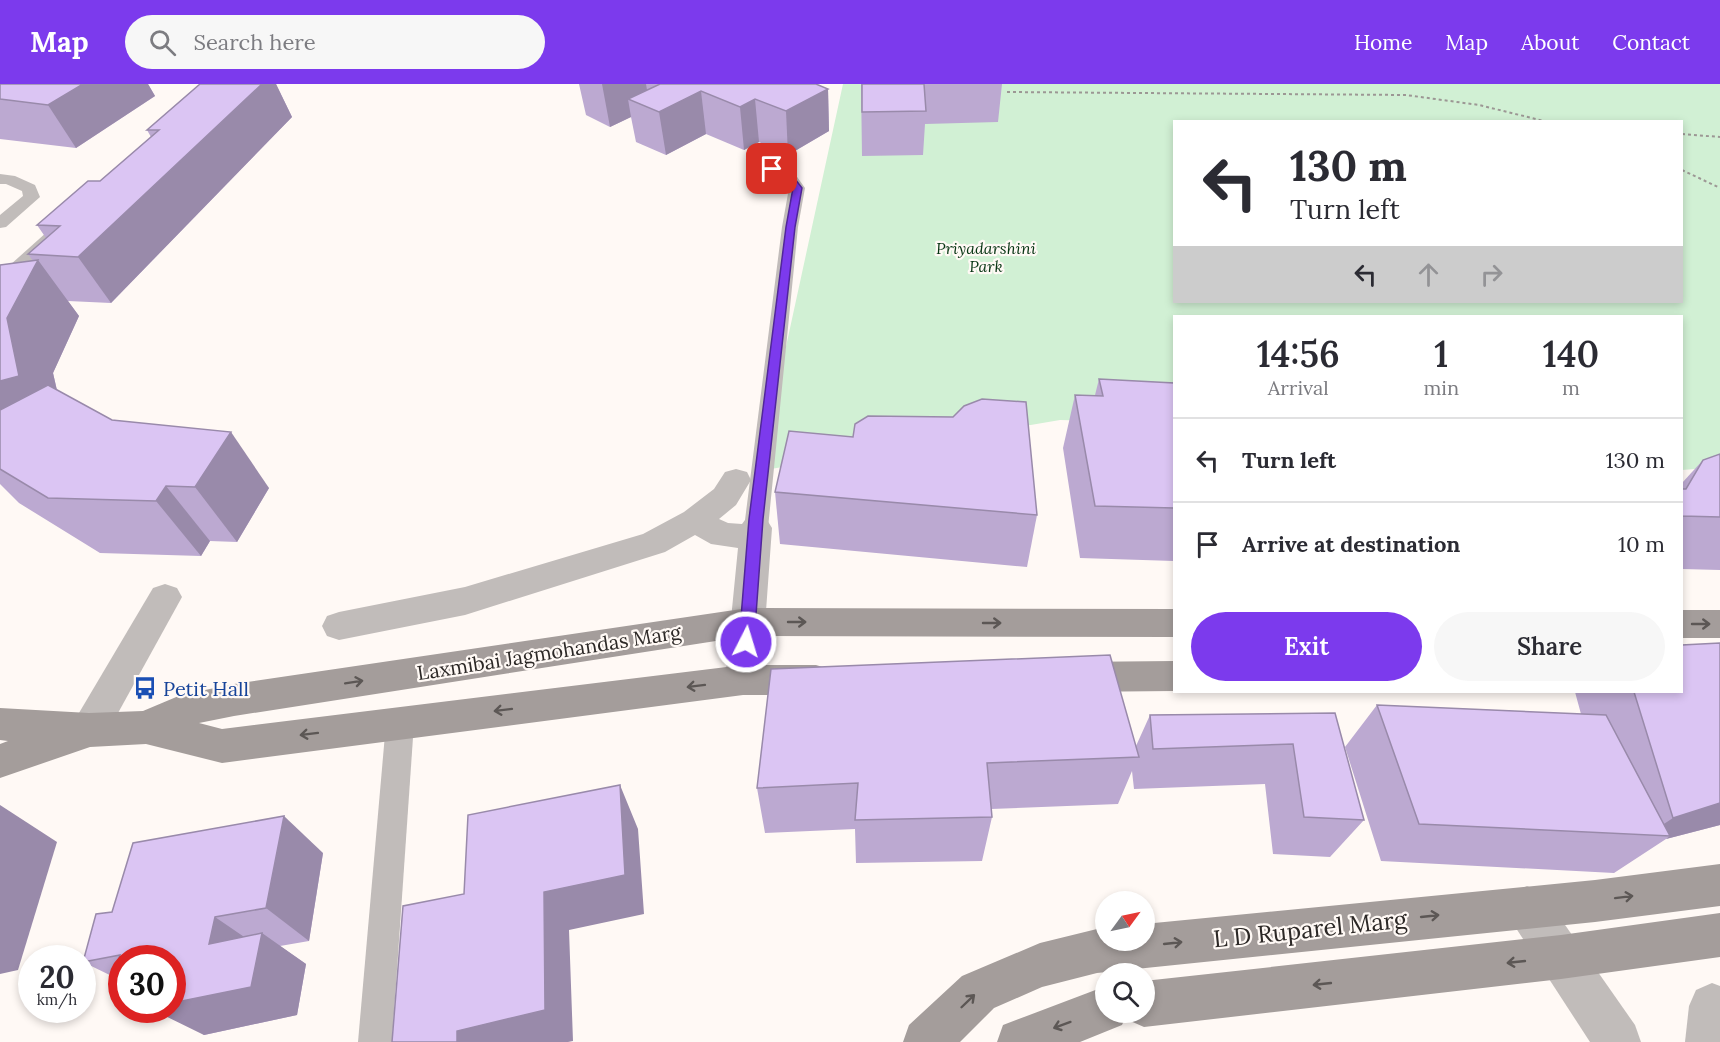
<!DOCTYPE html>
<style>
:root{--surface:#fff;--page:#f7f7f7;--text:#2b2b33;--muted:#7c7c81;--line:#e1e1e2;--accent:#7c3aed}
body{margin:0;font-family:Lora,serif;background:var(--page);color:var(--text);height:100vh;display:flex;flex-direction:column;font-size:22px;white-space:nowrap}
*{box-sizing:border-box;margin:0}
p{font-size:20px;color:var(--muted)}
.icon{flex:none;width:33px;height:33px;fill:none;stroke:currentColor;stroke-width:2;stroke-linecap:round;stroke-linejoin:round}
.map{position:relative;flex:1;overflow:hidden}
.drawer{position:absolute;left:1173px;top:231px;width:510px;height:378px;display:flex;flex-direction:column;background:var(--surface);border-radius:0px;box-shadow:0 3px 9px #0003}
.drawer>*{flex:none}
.top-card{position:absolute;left:1173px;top:36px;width:510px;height:183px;border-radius:0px;box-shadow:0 3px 9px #0003;background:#fff;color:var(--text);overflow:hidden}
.needle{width:39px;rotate:57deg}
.controls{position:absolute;left:1095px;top:807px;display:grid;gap:12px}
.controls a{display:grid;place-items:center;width:60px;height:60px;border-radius:50%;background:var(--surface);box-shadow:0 3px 9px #0003;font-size:30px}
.speed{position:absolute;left:18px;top:861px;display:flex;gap:12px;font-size:30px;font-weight:700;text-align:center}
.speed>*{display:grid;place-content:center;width:78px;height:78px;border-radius:50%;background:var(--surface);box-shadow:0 3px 9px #0003;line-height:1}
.speed small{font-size:15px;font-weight:400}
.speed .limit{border:9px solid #d22;background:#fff;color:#111}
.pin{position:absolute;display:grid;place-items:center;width:51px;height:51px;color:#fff;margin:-26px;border-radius:12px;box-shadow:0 3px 9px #0006}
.me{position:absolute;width:66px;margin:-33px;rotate:5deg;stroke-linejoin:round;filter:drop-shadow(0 0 4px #0008)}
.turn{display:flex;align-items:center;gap:21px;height:126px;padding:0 18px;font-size:27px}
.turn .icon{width:78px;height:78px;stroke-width:2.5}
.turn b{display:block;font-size:42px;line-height:51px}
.lanes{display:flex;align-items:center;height:57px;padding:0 18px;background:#0003;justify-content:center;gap:30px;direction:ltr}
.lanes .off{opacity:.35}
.eta{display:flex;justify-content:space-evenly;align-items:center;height:102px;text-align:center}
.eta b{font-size:36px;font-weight:600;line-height:42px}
.primary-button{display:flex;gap:12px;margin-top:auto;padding:12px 18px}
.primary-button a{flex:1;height:69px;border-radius:36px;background:var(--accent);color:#fff;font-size:24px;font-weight:600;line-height:69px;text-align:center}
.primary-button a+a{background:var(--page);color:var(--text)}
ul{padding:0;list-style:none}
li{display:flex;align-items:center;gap:18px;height:84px;padding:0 18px;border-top:2px solid var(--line)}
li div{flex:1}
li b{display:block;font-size:22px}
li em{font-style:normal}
header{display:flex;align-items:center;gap:36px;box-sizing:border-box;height:84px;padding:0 30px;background:var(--accent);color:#fff}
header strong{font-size:28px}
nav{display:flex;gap:33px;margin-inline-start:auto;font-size:21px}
.search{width:420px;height:54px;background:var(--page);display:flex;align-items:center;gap:15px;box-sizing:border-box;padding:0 21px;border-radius:33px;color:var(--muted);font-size:22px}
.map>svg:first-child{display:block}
.green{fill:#d1f0d4;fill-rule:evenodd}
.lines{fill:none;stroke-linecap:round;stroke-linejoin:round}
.path{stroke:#9c9794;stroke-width:2;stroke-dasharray:3 3;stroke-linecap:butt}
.lane{fill:#c1bcba;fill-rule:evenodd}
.street{fill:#c1bcba;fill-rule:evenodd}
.secondary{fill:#a49d9b;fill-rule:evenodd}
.wall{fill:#bca9d1}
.shaded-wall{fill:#998aaa}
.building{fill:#dbc5f3;stroke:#998aaa;stroke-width:1.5}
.oneway{stroke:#5c5755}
.route{fill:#7c3aed;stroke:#51269a;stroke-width:1.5}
.labels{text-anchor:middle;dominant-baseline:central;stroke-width:4.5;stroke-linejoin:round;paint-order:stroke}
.far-park-label{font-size:16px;font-style:italic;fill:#073513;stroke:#fff9f5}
.street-label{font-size:20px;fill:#2c2826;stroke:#fff9f5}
.transit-label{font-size:20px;fill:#164399;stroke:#fff9f5;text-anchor:start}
.near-street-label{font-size:24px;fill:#2c2826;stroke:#fff9f5}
</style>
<header>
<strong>Map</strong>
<div class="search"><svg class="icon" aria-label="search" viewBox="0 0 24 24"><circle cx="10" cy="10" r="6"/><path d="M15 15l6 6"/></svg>Search here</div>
<nav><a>Home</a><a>Map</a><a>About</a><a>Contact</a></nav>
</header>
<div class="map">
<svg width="1720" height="958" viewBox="0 0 1720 958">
<rect width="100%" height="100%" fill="#fff9f5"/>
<path class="green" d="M843 0H1720V383L1682 386V232H1174V339L1060 336 759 387ZM1174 38H1682V218H1174Z"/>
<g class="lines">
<g class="path">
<path d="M1007 8 1406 11 1479 21 1548 38"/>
<path d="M1682 50 1720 53"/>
<path d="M1682 86 1720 104"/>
</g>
<g class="lane">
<path d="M754 72 795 90 805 104 798 143 768 444 764 450 756 453 748 450 744 444 782 143 789 104 783 96 749 80 746 77 749 74Z"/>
<path d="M0 90 15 92 35 101 40 113 6 143 0 144V131L23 112 22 107 6 100H0Z"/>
<path d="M400 627 410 631 414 639 392 958H358L386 639 390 631Z"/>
</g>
<g class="street">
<path d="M65 137 73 139 77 144 73 149 9 208 0 210V190L57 139Z"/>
<path d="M736 385 747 388 751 396 736 421 719 435 728 439 742 440 745 436 756 432 767 436 772 444 761 596 756 607 743 611 730 607 725 596 738 464 711 460 695 451 665 468 465 531 339 556 327 552 322 542 327 532 339 528 465 503 643 450 684 428 714 405 725 388Z"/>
<path d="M165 500 177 504 182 513 102 658 89 663 76 658 70 646 76 634 153 504Z"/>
<path d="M1527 802 1542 808 1635 941 1641 958H1590L1512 838 1505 823 1512 808Z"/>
<path d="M1712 899 1720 902V958H1685L1689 922 1696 906Z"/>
</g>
<g class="secondary">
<path d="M748 524 1174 525V553L748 552 234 632 199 639 222 645 743 581H816L829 585 834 596 829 607 816 611H743L222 679 146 660 90 663 0 694V660L8 657 0 656V624L89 629 143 627 181 611 234 600Z"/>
<rect x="1682" y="526" width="38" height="28"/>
<path d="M1174 577V607L1071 608 1058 604 1053 593 1058 582 1071 578Z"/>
<path d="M1720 780V822L1595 838 1097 889 1042 903 994 924 960 958H903L909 941 962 892 1040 859 1097 845 1106 844V856H1144V840L1595 796Z"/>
<path d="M1720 829V873L1561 895 1144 943 1128 936 1126 932 1122 941 1080 958H997L1003 941 1106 902V928H1144V897L1561 851Z"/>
</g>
</g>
<g class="wall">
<path d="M0 0H148L155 12 76 64 0 55Z"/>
<path d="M200 0H276L292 33 111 219 68 217 79 232 53 289 57 306 112 336 269 404 237 458 210 457 201 472 100 469 19 419 0 400V181L33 177 28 170 46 154 37 141 100 97 151 53 147 46Z"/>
<path d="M579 0H816L828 5 829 47 788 71 759 58 744 66 706 50 666 71 636 58 631 33 610 43 586 31Z"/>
<path d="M861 0H1002L998 38 925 40 923 71 862 72Z"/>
<path d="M1099 295 1174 299V477L1080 474 1063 364 1075 311H1095Z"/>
<path d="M953 333 1037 431 1027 483 780 460 775 408 853 353Z"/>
<path d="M1720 370V486L1682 485V399L1703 376Z"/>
<path d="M1720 559V741L1666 755 1614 789 1381 777 1345 663 1377 621 1581 630 1575 608H1682Z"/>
<path d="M1335 629 1364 736 1330 773 1273 770 1265 700 1134 705 1132 687 1118 720 991 725 992 733 982 777 856 779 855 745 765 749 757 704 1136 662 1150 631Z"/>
<path d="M323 769 309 857 280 862 306 880 297 931 204 951 172 926 122 874V897L83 878 112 828Z"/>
</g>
<g class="shaded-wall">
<path d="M83 0H148L155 12 76 64 48 21Z"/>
<path d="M262 0H276L292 33 111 219 78 173Z"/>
<path d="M602 0H646L650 24 628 15 631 33 610 43Z"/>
<path d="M828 5 829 47 788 71 786 27Z"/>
<path d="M701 7 706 50 666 71 659 28Z"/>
<path d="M755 15 759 58 744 66 740 23Z"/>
<path d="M38 176 79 232 53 289 66 347 0 346V297L7 234Z"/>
<path d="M231 348 269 404 237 458 195 403Z"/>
<path d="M166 402 210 457 201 472 156 417Z"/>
<path d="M620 701 638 745 644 830 569 846 573 957 568 958H457V947L544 808Z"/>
<path d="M1720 719V741L1666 755 1670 752 1647 751 1673 734Z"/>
<path d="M0 721 57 758 18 886 0 890Z"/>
<path d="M284 732 323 769 309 857 266 824Z"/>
<path d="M215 833 259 863 262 849 306 880 297 931 204 951 153 926H172V888L209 860Z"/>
<path d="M122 889V894L114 890Z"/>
</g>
<g class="building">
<path d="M0 0H83L48 21 0 15Z"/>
<path d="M200 0H262L78 173 28 170 60 142 37 141 88 97H100L159 46H147Z"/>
<path d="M660 0H816L828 5 786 27 755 15 740 23 701 7 659 28 628 15Z"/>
<path d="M862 0H924L926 27 862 28Z"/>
<path d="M38 176 7 234 19 292 0 297V181Z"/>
<path d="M1099 295 1174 299V424L1095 422 1075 311 1103 312Z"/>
<path d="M48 301 112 336 231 348 195 403 166 402 156 417 48 414 0 385V326Z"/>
<path d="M982 315 1026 318 1037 431 775 408 789 347 853 353 855 340 868 332 953 333 964 322Z"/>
<path d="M1720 370V433L1682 432V405H1686L1703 376Z"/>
<path d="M1720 559V719L1673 734 1634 608H1682V561Z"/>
<path d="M1110 571 1139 673 987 679 992 733 855 736 858 699 757 704 771 585Z"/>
<path d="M1377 621 1606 631 1670 752 1419 740Z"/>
<path d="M1335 629 1364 736 1304 733 1293 660 1153 665 1150 631Z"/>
<path d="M620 701 625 791 544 808 545 926 457 947V958H392L403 822 464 810 468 731Z"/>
<path d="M284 732 266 824 215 833 209 860 262 849 251 903 172 919V874H122V889L114 890 120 871 83 878 96 830 112 828 133 759Z"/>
</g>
<defs><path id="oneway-shaft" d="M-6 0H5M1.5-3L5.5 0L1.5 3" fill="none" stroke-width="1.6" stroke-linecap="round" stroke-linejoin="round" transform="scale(1.5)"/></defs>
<g class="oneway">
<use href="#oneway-shaft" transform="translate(797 538)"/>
<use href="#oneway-shaft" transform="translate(992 539)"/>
<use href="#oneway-shaft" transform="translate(1701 540)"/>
<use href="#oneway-shaft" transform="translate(354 598) rotate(-9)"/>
<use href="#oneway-shaft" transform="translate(696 602) rotate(173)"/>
<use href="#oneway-shaft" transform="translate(503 626) rotate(173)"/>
<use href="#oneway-shaft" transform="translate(309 650) rotate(173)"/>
<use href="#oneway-shaft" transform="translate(1624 813) rotate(-7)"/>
<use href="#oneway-shaft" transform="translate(1430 832) rotate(-6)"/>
<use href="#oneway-shaft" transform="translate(1173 859) rotate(-6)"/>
<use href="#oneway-shaft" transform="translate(1516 878) rotate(174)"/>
<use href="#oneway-shaft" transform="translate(1322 900) rotate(174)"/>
<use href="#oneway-shaft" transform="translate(968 917) rotate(-44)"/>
<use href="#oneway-shaft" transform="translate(1062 941) rotate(160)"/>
</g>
<path class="route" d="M772 82 792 91 802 104 795 143 763 435 754 558 752 562H741L739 558 749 435 786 143 793 104 786 94 769 87V83Z"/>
<defs>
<g id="bus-bare" transform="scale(1.8)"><path d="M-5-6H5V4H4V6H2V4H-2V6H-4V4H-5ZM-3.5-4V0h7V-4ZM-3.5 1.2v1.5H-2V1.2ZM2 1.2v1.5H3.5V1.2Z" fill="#1a4fb4" stroke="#fff9f5" stroke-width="2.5" paint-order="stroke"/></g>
</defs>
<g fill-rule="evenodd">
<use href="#bus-bare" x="145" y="604"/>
</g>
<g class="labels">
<g class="far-park-label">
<text x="986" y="164">Priyadarshini<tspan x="986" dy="18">Park</tspan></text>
</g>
<g class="street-label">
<text transform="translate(549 568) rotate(-9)">Laxmibai Jagmohandas Marg</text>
</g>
<g class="transit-label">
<text x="163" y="604">Petit Hall</text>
</g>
<g class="near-street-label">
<text transform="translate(1310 845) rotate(-6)">L D Ruparel Marg</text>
</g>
</g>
</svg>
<div class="controls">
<a><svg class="needle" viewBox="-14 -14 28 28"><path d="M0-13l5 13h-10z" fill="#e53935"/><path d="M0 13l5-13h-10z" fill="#7c7c81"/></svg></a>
<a><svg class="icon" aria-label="search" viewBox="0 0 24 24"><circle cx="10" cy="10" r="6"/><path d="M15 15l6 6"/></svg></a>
</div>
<div class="speed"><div>20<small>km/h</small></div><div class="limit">30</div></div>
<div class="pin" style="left:772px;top:85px;background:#d93025"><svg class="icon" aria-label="arrive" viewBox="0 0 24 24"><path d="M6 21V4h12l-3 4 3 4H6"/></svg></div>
<svg class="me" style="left:746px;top:558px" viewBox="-20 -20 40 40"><circle r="17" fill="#7c3aed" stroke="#fff" stroke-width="3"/><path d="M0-11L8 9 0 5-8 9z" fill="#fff"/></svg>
<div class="top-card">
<div class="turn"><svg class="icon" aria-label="left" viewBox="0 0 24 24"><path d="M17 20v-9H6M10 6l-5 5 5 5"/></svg><div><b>130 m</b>Turn left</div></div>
<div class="lanes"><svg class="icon" aria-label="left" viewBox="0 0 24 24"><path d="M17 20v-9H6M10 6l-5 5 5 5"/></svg><svg class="icon off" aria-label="ahead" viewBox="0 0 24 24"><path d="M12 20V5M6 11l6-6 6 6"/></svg><svg class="icon off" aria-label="right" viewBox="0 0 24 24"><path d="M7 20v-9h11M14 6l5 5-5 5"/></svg></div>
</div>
<section class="drawer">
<div class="eta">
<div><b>14:56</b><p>Arrival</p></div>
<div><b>1</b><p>min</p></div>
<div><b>140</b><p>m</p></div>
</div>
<ul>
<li><svg class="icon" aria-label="left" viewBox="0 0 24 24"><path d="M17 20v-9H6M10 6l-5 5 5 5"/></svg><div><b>Turn left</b></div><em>130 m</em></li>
<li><svg class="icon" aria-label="arrive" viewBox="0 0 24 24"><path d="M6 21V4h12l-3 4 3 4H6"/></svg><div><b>Arrive at destination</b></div><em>10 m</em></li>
</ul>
<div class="primary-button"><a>Exit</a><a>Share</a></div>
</section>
</div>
